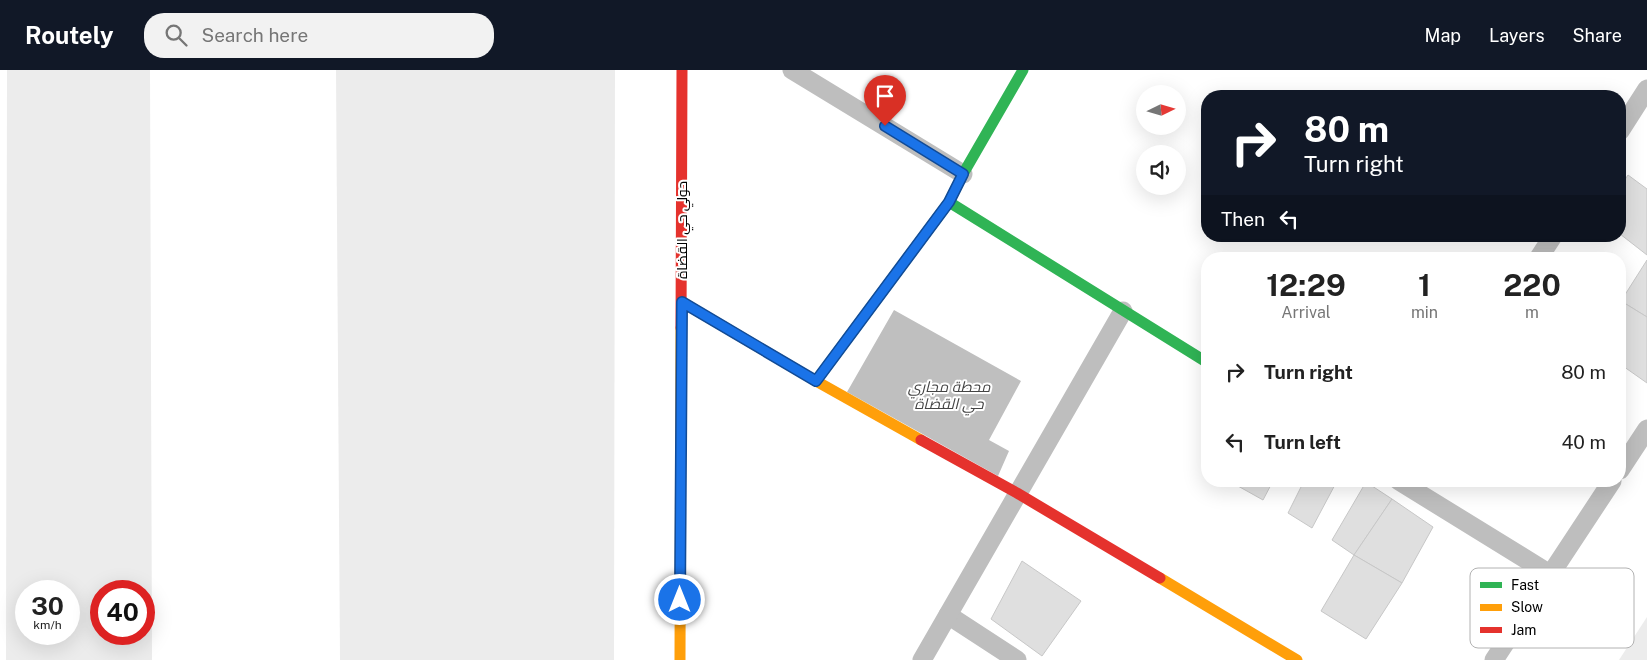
<!DOCTYPE html>
<meta charset="utf-8">
<style>
:root{--surface:#fff;--page:#f2f2f2;--text:#222;--muted:#767676;--accent:#111827}
body{margin:0;font-family:"Public Sans",Cairo,sans-serif;background:var(--page);color:var(--text);height:100vh;display:flex;flex-direction:column;font-size:19px;white-space:nowrap}
*{box-sizing:border-box;margin:0}
p{font-size:16px;color:var(--muted)}
.icon{flex:none;width:28px;height:28px;fill:none;stroke:currentColor;stroke-width:2;stroke-linecap:round;stroke-linejoin:round}
.map{position:relative;flex:1;overflow:hidden}
.drawer{position:absolute;left:1201px;top:182px;width:425px;height:235px;display:flex;flex-direction:column;background:var(--surface);border-radius:20px;box-shadow:0 5px 20px #0002}
.drawer>*{flex:none}
.hud{position:absolute;left:1201px;top:20px;width:425px;height:152px;border-radius:20px;box-shadow:0 5px 20px #0002;background:#111827;color:#fff;overflow:hidden}
.needle{width:32px;rotate:85deg}
.buttons{position:absolute;left:1136px;top:15px;display:grid;gap:10px}
.buttons a{display:grid;place-items:center;width:50px;height:50px;border-radius:50%;background:var(--surface);box-shadow:0 5px 20px #0002;font-size:25px}
.speed{position:absolute;left:15px;top:510px;display:flex;gap:10px;font-size:25px;font-weight:700;text-align:center}
.speed>*{display:grid;place-content:center;width:65px;height:65px;border-radius:50%;background:var(--surface);box-shadow:0 5px 20px #0002;line-height:1}
.speed small{font-size:12px;font-weight:400}
.speed .limit{border:8px solid #d22;background:#fff;color:#111}
.pin{position:absolute;display:grid;place-items:center;width:42px;height:42px;color:#fff;margin:-51px -21px;border-radius:50% 50% 50% 0;rotate:-45deg;box-shadow:0 0 5px #0007}
.pin .icon{rotate:45deg}
.me{position:absolute;width:55px;margin:-28px;rotate:0deg;stroke-linejoin:round;filter:drop-shadow(0 0 4px #0008)}
.turn{display:flex;align-items:center;gap:18px;height:105px;padding:0 20px;font-size:22px}
.turn .icon{width:65px;height:65px;stroke-width:2.5}
.turn b{display:block;font-size:35px;line-height:42px}
.then{display:flex;align-items:center;height:48px;padding:0 20px;background:#0003;gap:10px;font-size:19px}
.eta{display:flex;justify-content:space-evenly;align-items:center;height:85px;text-align:center}
.eta b{font-size:30px;font-weight:700;line-height:35px}
ul{padding:0;list-style:none}
li{display:flex;align-items:center;gap:15px;height:70px;padding:0 20px}
li div{flex:1}
li b{display:block;font-size:19px}
li em{font-style:normal}
header{display:flex;align-items:center;gap:30px;box-sizing:border-box;height:70px;padding:0 25px;background:var(--accent);color:#fff}
header strong{font-size:24px}
nav{display:flex;gap:28px;margin-inline-start:auto;font-size:18px}
.search{width:350px;height:45px;background:var(--page);display:flex;align-items:center;gap:12px;box-sizing:border-box;padding:0 18px;border-radius:20px;color:var(--muted);font-size:19px}
.map>svg:first-child{display:block}
.green{fill:#ececec;fill-rule:evenodd}
.water{fill:#bfbfbf}
.building{fill:#dfdfdf;stroke:#c7c7c7}
.lines{fill:none;stroke-linecap:round;stroke-linejoin:round}
.street{stroke:#bebebe;stroke-width:19}
.fast{stroke:#30b455;stroke-width:11}
.slow{stroke:#ff9f0a;stroke-width:11}
.jam{stroke:#e5322d;stroke-width:11}
.route-casing{stroke:#114b97;stroke-width:12}
.route{stroke:#1a73e8;stroke-width:9}
.labels{text-anchor:middle;dominant-baseline:central;stroke-width:4;stroke-linejoin:round;paint-order:stroke}
.street-label{font-size:14px;fill:#000;stroke:#fff}
.water-label{font-size:15px;font-style:italic;fill:#444;stroke:#fff}
.key{fill:#fff;stroke:#b2b2b2;stroke-width:1}
.key-label{font-size:14px;fill:#000}
</style>
<header>
<strong>Routely</strong>
<div class="search"><svg class="icon" aria-label="search" viewBox="0 0 24 24"><circle cx="10" cy="10" r="6"/><path d="M15 15l6 6"/></svg>Search here</div>
<nav><a>Map</a><a>Layers</a><a>Share</a></nav>
</header>
<div class="map">
<svg width="1647" height="590" viewBox="0 0 1647 590">
<rect width="100%" height="100%" fill="#fff"/>
<g class="green">
<path d="M7 0H150L152 590H6ZM26 521H69V564H26ZM101 521H144V564H101Z"/>
<path d="M336 0H615L614 590H340Z"/>
<path d="M1647 547V590H1619Z"/>
</g>
<path class="water" d="M894 240 1021 311 989 370 1009 381 998 406 847 322Z"/>
<g class="building">
<path d="M1628 105 1647 119V185L1620 164V117Z"/>
<path d="M1647 190V247L1621 231Z"/>
<path d="M1621 231 1647 247V313L1620 294Z"/>
<path d="M1229 411H1273L1263 430Z"/>
<path d="M1304 411H1337L1312 458 1288 443Z"/>
<path d="M1366 412 1392 429 1354 485 1332 470Z"/>
<path d="M1392 429 1433 457 1402 513 1354 485Z"/>
<path d="M1354 485 1402 513 1366 569 1321 541Z"/>
<path d="M1022 491 1081 531 1042 586 991 549Z"/>
</g>
<g class="lines">
<g class="street">
<path d="M792 0 963 104"/>
<path d="M1620 61 1647 19"/>
<path d="M1538 189 1553 166"/>
<path d="M1620 400 1647 359"/>
<path d="M1399 411 1550 504"/>
<path d="M948 545 1017 590"/>
<path d="M922 590 1123 241"/>
<path d="M1494 590 1612 411"/>
</g>
<g class="fast">
<path d="M949 132 1208 293"/>
<path d="M816 311 949 132 963 104 1023 0"/>
</g>
<g class="slow">
<path d="M682 232 816 311 921 370"/>
<path d="M1160 508 1297 590"/>
<path d="M680 590 681 258"/>
</g>
<g class="jam">
<path d="M681 258 682 0"/>
<path d="M921 370 1017 423 1160 508"/>
</g>
</g>
<g class="lines">
<g class="route-casing">
<path id="route" d="M680 530 682 232 816 311 949 132 963 104 885 56"/>
</g>
<use href="#route" class="route"/>
</g>
<g class="labels">
<g class="street-label">
<text transform="translate(682 160) rotate(-90)">حولي حي القضاة</text>
</g>
<g class="water-label">
<text x="949" y="316">محطة مجاري<tspan x="949" dy="17">حي القضاة</tspan></text>
</g>
</g>
<rect x="1470" y="498" width="164" height="80" rx="8" class="key"/>
<rect x="1480" y="512" width="22" height="6" fill="#30b455"/>
<rect x="1480" y="534" width="22" height="7" fill="#ff9f0a"/>
<rect x="1480" y="557" width="22" height="6" fill="#e5322d"/>
<g class="key-label">
<text x="1511" y="520">Fast</text>
<text x="1511" y="542">Slow</text>
<text x="1511" y="565">Jam</text>
</g>
</svg>
<div class="buttons">
<a><svg class="needle" viewBox="-14 -14 28 28"><path d="M0-13l5 13h-10z" fill="#e53935"/><path d="M0 13l5-13h-10z" fill="#767676"/></svg></a>
<a><svg class="icon" aria-label="sound" viewBox="0 0 24 24"><path d="M4 9h4l5-4v14l-5-4H4zM17 9q2 3 0 6"/></svg></a>
</div>
<div class="speed"><div>30<small>km/h</small></div><div class="limit">40</div></div>
<div class="pin" style="left:885px;top:56px;background:#d93025"><svg class="icon" aria-label="arrive" viewBox="0 0 24 24"><path d="M6 21V4h12l-3 4 3 4H6"/></svg></div>
<svg class="me" style="left:680px;top:530px" viewBox="-20 -20 40 40"><circle r="17" fill="#1a73e8" stroke="#fff" stroke-width="3"/><path d="M0-11L8 9 0 5-8 9z" fill="#fff"/></svg>
<div class="hud">
<div class="turn"><svg class="icon" aria-label="right" viewBox="0 0 24 24"><path d="M7 20v-9h11M14 6l5 5-5 5"/></svg><div><b>80 m</b>Turn right</div></div>
<div class="then">Then<svg class="icon" aria-label="left" viewBox="0 0 24 24"><path d="M17 20v-9H6M10 6l-5 5 5 5"/></svg></div>
</div>
<section class="drawer">
<div class="eta">
<div><b>12:29</b><p>Arrival</p></div>
<div><b>1</b><p>min</p></div>
<div><b>220</b><p>m</p></div>
</div>
<ul>
<li><svg class="icon" aria-label="right" viewBox="0 0 24 24"><path d="M7 20v-9h11M14 6l5 5-5 5"/></svg><div><b>Turn right</b></div><em>80 m</em></li>
<li><svg class="icon" aria-label="left" viewBox="0 0 24 24"><path d="M17 20v-9H6M10 6l-5 5 5 5"/></svg><div><b>Turn left</b></div><em>40 m</em></li>
</ul>
</section>
</div>
